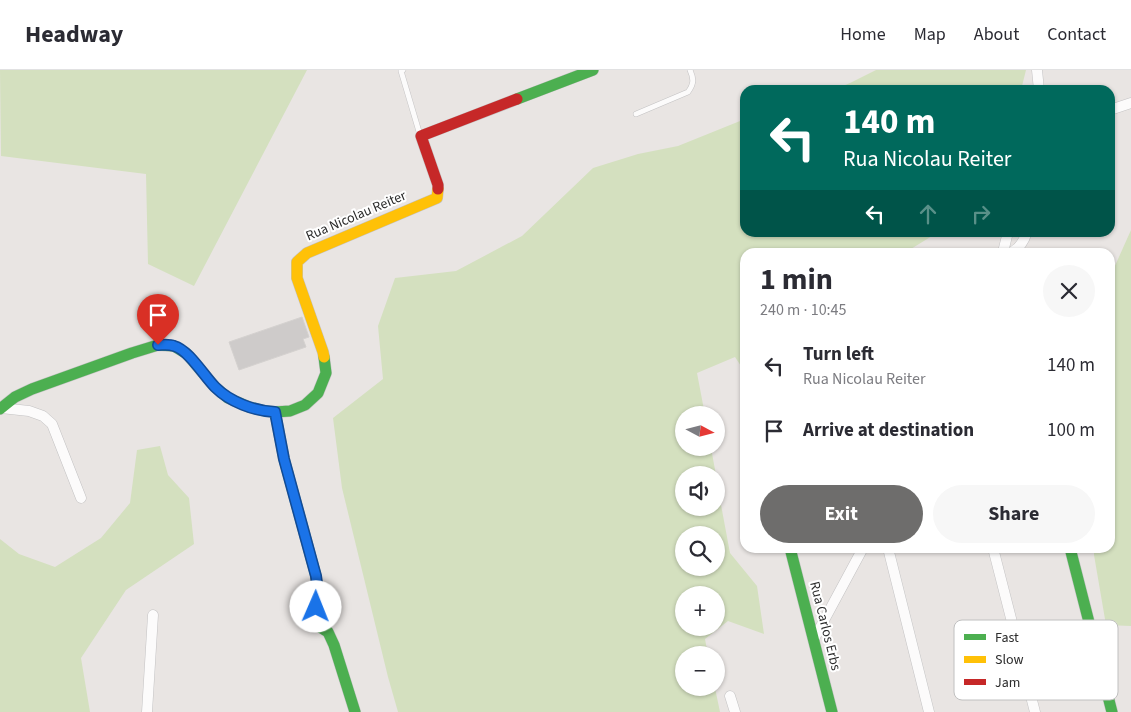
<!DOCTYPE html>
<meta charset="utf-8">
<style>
:root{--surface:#fff;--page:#f7f7f7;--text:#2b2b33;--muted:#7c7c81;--line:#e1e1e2;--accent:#6e6d6c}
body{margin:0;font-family:"Source Sans 3",sans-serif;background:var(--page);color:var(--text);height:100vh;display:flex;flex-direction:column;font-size:19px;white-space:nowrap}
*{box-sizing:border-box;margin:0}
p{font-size:16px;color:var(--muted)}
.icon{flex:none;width:28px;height:28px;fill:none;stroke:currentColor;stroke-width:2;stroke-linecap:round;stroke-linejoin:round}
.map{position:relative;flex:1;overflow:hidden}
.drawer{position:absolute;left:740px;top:178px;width:375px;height:305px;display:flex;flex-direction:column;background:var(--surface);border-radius:15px;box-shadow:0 1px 4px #0004}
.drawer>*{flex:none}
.top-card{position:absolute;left:740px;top:15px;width:375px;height:152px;border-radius:15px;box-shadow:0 1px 4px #0004;background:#00695c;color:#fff;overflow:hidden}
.needle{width:32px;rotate:97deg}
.buttons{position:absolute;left:675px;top:336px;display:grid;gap:10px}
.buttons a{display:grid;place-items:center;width:50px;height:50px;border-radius:50%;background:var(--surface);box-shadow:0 1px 4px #0004;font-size:25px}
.pin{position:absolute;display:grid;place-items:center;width:42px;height:42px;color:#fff;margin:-51px -21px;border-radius:50% 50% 50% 0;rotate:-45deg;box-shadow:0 0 5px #0007}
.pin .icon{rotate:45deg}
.me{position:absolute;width:55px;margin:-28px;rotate:1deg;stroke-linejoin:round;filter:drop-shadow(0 0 4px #0008)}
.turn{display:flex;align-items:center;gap:18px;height:105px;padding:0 20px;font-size:22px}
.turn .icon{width:65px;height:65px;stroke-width:2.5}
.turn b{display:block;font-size:35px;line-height:42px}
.lanes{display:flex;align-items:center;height:48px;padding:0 20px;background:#0003;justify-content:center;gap:25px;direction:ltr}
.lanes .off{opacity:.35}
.round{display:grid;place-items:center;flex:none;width:52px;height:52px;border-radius:26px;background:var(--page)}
.headline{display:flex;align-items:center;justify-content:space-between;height:85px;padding:0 20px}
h1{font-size:30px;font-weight:700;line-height:38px}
.cta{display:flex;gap:10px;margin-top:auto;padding:10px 20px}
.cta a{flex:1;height:58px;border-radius:30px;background:var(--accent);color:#fff;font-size:20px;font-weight:700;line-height:58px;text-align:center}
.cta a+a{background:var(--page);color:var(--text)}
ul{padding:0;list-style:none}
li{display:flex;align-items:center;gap:15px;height:65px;padding:0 20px}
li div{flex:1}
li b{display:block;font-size:19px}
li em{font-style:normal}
header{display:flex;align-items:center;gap:30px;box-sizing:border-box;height:70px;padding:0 25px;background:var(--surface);border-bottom:1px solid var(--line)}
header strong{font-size:24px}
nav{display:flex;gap:28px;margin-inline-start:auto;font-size:18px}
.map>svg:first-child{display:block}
.green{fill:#d4e0bf;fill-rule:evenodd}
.building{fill:#cecbca;stroke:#d4d1cf}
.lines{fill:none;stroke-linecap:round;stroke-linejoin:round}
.lane-casing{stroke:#c3c2c3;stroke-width:6}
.street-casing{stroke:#c3c2c3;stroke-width:11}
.fast-casing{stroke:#c3c2c3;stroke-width:12}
.slow-casing{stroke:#c3c2c3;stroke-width:12}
.jam-casing{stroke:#c3c2c3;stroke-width:12}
.lane{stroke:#fcfbfb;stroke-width:5}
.street{stroke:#fcfbfb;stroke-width:10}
.fast{stroke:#4caf50;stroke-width:11}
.slow{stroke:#ffc107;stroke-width:11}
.jam{stroke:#c62828;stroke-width:11}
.route-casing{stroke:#114b97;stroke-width:12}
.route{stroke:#1a73e8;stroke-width:9}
.labels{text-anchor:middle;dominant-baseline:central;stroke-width:4;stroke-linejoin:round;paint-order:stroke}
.street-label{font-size:14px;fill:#2c2c2c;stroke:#fff}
.key{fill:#fff;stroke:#c0c0c0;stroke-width:1}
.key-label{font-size:14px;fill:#2c2c2c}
</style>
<header>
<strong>Headway</strong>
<nav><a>Home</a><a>Map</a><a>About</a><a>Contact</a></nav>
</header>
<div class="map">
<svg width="1131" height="642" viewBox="0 0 1131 642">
<rect width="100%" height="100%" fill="#e9e5e3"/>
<g class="green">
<path d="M0 0H307L194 216 148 194 146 104 1 86Z"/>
<path d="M876 0H1026L1021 20H834L850 13Z"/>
<path d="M745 49V162L943 163 932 166 906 182H745V302L735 287 697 303 705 345H684V378H711L716 405H684V438H716V408L730 483 757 516 764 564 728 551 705 569 708 585H684V618H715L720 642H398L388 607 342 418 333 348 383 309 378 256 395 208 456 201 522 166 593 98 638 84 678 76ZM684 465H716V498H684ZM684 525H716V558H684Z"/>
<path d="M1131 160V556L1106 555 1094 485V478H1110V207Z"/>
<path d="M160 376 168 405 189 428 194 474 126 520 81 588 90 642H0V469L19 484 55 497 101 468 130 433 137 380Z"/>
</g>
<path class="building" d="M302 247 309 267 303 269 306 277 239 300 229 272Z"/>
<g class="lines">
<g class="lane-casing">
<g id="lane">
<path d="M403 0 401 1 420 65"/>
<path d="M636 44 688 22C694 14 694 9 690 0"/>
</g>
</g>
<g class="street-casing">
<g id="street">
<path d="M1037 0 1039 20"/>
<path d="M1110 40 1131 33"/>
<path d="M1003 182 1008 162"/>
<path d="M1012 182C1020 178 1024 171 1027 162"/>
<path d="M1 338 29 341 43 346 52 354 81 428"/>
<path d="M888 478 929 642"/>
<path d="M993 478 1035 642"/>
<path d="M814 569 863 478"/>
<path d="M730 626 735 642"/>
<path d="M147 642 153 545"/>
</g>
</g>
<g class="fast-casing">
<g id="fast">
<path d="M517 29 593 0"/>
<path d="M0 339 15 327 32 319 132 283 158 275 174 276 187 284 215 317 228 328 249 337 265 341 275 342 290 341 305 335 318 323 326 303 324 287"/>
<path d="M275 342 284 389 316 506C318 519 319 531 313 543L315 551 320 557 328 562 334 575 355 642"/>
<path d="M790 478 832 642"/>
<path d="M1070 478 1112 642"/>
</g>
</g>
<g class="slow-casing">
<path id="slow" d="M324 287 323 282 297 208V192L307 183 437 128 438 119"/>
</g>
<g class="jam-casing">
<path id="jam" d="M438 119V115L421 66 517 29"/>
</g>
<use href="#lane" class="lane"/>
<use href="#street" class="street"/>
<use href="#fast" class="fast"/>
<use href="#slow" class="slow"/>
<use href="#jam" class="jam"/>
</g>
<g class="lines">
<g class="route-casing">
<path id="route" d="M158 275C163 275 169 274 174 276 189 280 204 306 215 317 230 332 254 341 275 342L284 389 316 506 318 522 316 537"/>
</g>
<use href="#route" class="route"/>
</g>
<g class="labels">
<g class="street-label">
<text transform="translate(356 146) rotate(-23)">Rua Nicolau Reiter</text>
<text transform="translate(825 556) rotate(76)">Rua Carlos Erbs</text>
</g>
</g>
<rect x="954" y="550" width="164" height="80" rx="8" class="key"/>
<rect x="964" y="564" width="22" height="6" fill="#4caf50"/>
<rect x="964" y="586" width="22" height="7" fill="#ffc107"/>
<rect x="964" y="609" width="22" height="6" fill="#c62828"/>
<g class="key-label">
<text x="995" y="572">Fast</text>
<text x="995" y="594">Slow</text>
<text x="995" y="617">Jam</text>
</g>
</svg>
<div class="buttons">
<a><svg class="needle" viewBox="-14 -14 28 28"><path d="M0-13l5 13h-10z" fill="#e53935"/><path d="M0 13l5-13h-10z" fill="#7c7c81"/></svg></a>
<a><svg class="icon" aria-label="sound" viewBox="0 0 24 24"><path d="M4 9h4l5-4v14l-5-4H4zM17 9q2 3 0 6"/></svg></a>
<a><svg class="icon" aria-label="search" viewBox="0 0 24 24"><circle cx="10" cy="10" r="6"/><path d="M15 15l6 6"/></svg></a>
<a>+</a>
<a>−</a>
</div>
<div class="pin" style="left:158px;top:275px;background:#d93025"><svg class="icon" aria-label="arrive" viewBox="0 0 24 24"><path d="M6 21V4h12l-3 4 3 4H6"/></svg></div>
<svg class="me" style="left:316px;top:537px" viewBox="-20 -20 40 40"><circle r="19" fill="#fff"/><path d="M0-13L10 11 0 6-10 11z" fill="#1a73e8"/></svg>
<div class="top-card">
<div class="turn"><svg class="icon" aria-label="left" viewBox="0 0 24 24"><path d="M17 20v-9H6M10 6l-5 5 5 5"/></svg><div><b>140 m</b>Rua Nicolau Reiter</div></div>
<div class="lanes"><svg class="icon" aria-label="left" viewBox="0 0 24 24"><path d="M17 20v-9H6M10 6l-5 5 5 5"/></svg><svg class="icon off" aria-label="ahead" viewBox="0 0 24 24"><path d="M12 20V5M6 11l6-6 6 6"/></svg><svg class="icon off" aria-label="right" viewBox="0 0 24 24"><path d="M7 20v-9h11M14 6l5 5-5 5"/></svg></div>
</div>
<section class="drawer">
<div class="headline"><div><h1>1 min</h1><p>240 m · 10:45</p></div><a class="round"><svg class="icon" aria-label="close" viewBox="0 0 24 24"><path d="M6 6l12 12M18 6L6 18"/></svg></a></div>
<ul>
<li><svg class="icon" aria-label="left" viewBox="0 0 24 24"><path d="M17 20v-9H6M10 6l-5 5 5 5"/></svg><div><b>Turn left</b><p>Rua Nicolau Reiter</p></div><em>140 m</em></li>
<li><svg class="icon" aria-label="arrive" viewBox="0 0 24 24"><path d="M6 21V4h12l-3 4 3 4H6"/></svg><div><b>Arrive at destination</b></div><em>100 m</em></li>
</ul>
<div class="cta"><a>Exit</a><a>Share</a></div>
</section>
</div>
